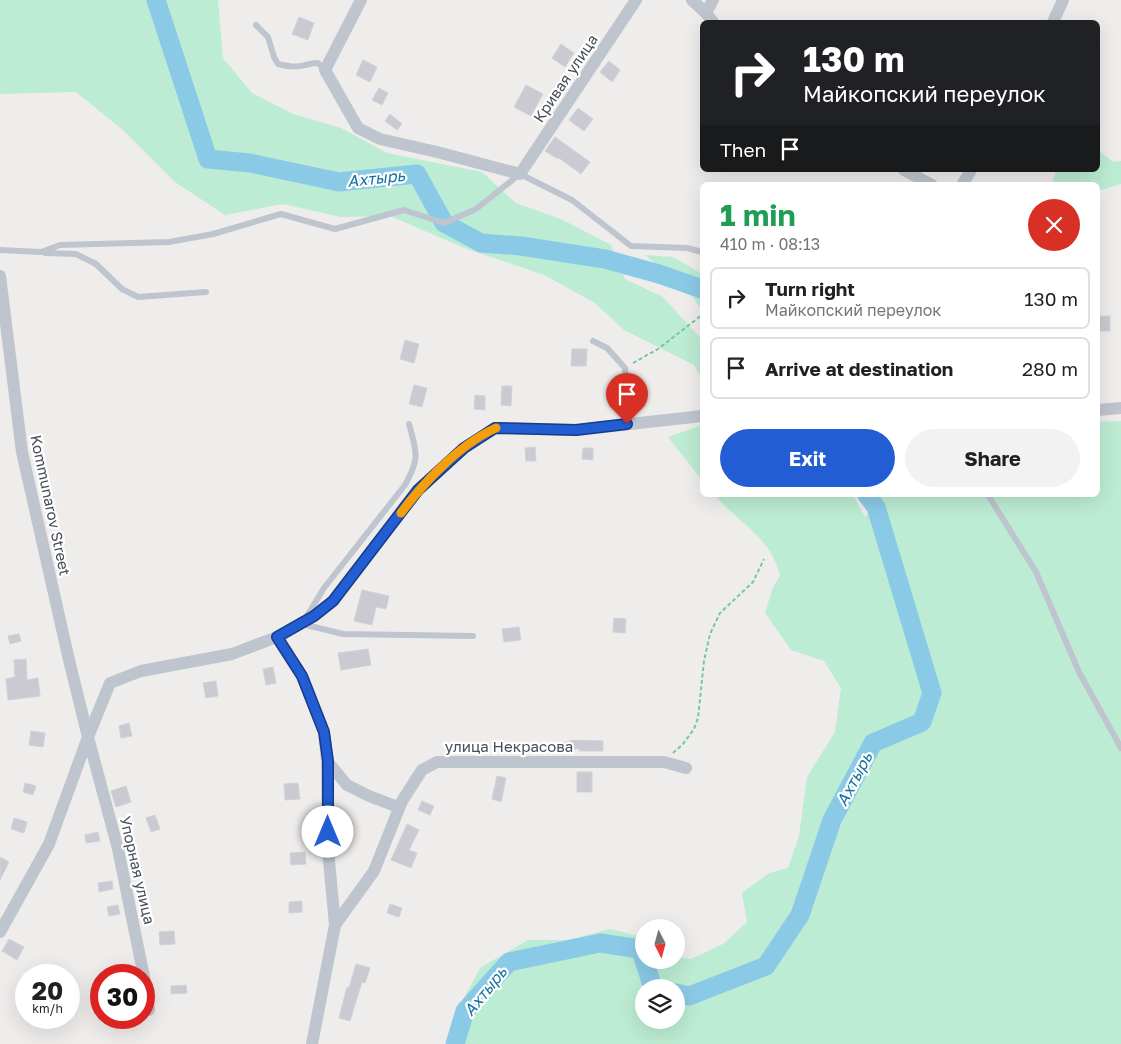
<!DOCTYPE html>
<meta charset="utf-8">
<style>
:root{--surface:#fff;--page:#f2f2f2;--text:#202124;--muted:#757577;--line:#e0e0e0;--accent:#225dd4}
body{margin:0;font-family:"Golos Text",sans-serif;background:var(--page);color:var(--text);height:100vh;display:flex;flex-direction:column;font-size:19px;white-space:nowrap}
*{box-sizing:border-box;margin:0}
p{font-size:16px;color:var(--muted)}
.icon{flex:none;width:28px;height:28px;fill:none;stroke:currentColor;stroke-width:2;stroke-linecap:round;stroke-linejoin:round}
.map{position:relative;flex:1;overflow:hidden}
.details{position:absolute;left:700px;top:182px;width:400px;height:315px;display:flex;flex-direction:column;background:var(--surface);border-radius:8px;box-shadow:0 5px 20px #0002}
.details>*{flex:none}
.hud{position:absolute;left:700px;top:20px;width:400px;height:152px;border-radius:8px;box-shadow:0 5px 20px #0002;background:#202124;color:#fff;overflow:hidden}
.needle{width:32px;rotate:174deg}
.fabs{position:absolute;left:635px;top:919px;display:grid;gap:10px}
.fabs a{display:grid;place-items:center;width:50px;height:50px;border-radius:50%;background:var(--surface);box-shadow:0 5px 20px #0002;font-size:25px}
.speed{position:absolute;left:15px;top:964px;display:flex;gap:10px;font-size:25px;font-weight:700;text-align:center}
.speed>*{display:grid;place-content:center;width:65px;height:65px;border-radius:50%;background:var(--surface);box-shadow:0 5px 20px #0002;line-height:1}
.speed small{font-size:12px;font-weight:400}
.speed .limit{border:8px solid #d22;background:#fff;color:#111}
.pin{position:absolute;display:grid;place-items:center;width:42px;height:42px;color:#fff;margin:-51px -21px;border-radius:50% 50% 50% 0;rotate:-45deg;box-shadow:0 0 5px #0007}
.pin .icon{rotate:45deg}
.me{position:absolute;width:55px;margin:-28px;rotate:0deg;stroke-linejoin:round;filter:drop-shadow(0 0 4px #0008)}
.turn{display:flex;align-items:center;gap:18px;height:105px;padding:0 20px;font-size:22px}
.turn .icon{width:65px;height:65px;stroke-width:2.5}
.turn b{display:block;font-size:35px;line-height:42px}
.then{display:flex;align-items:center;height:48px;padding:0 20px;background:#0003;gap:10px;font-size:19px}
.round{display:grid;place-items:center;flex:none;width:52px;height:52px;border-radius:26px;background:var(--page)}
.overview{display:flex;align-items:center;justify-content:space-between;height:85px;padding:0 20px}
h1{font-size:30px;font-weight:700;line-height:38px;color:#1e9e55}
.primary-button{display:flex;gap:10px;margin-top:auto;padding:10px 20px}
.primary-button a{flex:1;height:58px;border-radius:30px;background:var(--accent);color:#fff;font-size:20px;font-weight:700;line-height:58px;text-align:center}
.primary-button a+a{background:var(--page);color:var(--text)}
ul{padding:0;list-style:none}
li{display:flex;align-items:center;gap:15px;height:62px;margin:0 10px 8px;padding:0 10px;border:2px solid var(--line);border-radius:8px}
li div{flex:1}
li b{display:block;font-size:19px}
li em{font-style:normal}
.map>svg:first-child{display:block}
.green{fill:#bcecd3;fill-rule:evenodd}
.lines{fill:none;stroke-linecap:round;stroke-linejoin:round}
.river{stroke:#8bcae6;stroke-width:19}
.building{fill:#cacbd2;stroke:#d1d2d8}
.path{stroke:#76c7a8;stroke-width:2;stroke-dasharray:4 2.5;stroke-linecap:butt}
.lane{stroke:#bec5ce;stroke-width:6}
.street{stroke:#bec5ce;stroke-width:12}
.route-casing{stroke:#163c8a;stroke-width:12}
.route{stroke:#225dd4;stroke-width:9}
.slow{stroke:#f59e0b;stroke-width:9}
.labels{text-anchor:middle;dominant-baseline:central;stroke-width:4.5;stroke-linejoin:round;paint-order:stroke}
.street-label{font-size:15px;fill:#464e59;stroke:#fff}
.water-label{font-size:16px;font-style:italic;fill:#13729e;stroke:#fff}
</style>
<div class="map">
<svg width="1121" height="1044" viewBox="0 0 1121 1044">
<rect width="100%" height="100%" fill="#efedec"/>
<g class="green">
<path d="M0 0H218L223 58 252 93 293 114 341 128 387 153 482 172 516 203 561 219 611 245 625 279 663 297 702 340V379L694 365 624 330 595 303 544 275 467 249 390 216 341 217 283 204 225 215 175 182 124 131 76 92 0 94Z"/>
<path d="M1098 150 1113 162 1121 161V184L1098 191V185H1052L1056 170H1098Z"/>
<path d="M645 255 673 257 702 274V304L699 306 691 294Z"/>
<path d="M1121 421V1044H446L459 1007 480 968 528 940H568L610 929 638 936 644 941V960H676V957L691 959 723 944 747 922 742 893 769 873 788 868 799 836 807 777 835 732 841 688 824 661 791 650 765 613 773 587 780 576C772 538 737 522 715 495H853L865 517 881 498 880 495H1098V422ZM644 988H676V1020H644Z"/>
<path d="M702 425V480L668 437Z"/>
</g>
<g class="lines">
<g class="river">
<path d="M156 0 208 159 250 163 339 182 417 174 444 223 481 243 521 246 605 259 659 274 702 289"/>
<path d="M644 960 653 988"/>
<path d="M676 993 689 996 766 966 800 915 832 820 873 743 922 722 932 693 876 507 867 495"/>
<path d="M455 1044 465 1011 509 962 600 943 640 949 644 959"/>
</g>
</g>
<g class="building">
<path d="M299 17 314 23 308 40 292 34Z"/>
<path d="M561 44 574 53 565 67 552 58Z"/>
<path d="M363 60 377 67 370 82 356 75Z"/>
<path d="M609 61 620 70 612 82 600 72Z"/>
<path d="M526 85 543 94 531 116 514 107Z"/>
<path d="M379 88 388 93 382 105 372 100Z"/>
<path d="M578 108 593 119 584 131 569 120Z"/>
<path d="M390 114 402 124 397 130 385 121Z"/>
<path d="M555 137 590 162 581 174 559 158 558 159 545 151Z"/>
<rect x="1098" y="316" width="12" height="15"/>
<path d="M405 340 419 344 414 363 400 359Z"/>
<path d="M572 349H587L586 366H571Z"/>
<path d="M414 385 427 388 422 407 409 404Z"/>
<path d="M502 386H512L511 406 501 405Z"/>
<path d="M475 395 485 396V410L474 409Z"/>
<path d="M535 447 536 461H526L525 448Z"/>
<path d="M583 448H593V460L582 459Z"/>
<path d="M362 590 389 596 386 609 376 607 372 625 354 621Z"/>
<path d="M614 618 626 619 625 633 613 632Z"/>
<path d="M519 627 521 640 504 642 502 629Z"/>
<path d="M19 634 21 641 10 644 8 636Z"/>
<path d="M368 649 371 665 341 670 338 653Z"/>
<path d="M26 659 27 680 38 678 40 696 8 700 6 679 15 677 14 660Z"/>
<path d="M273 667 276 683 266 685 263 669Z"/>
<path d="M216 681 218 696 206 698 203 683Z"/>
<path d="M129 723 132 736 121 738 119 726Z"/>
<path d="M31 731 45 733 43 747 29 745Z"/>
<path d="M574 740 603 741V751H579V748L565 752 563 743Z"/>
<rect x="577" y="772" width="15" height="20"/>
<path d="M497 776 506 778 501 802 492 799Z"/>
<path d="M25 783 36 786 33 795 23 792Z"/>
<path d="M298 783 300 799 285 800 284 784Z"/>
<path d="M126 786 131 802 116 807 111 791Z"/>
<path d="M422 801 434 806 430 815 418 810Z"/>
<path d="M155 815 160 829 151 832 146 818Z"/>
<path d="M14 818 27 822 24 833 11 829Z"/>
<path d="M407 824 419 830 409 850 417 853 411 868 391 860Z"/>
<path d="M98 832 100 841 86 843 85 835Z"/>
<path d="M305 852 306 864 291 865 290 853Z"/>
<path d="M0 857 9 862 0 880Z"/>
<path d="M112 881 113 889 99 892 98 883Z"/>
<path d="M302 901V912L289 913V902Z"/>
<path d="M390 904 402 908 399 917 387 913Z"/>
<path d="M118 905 120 914 109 916 107 907Z"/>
<path d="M174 931 175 944 160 945 159 932Z"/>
<path d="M9 939 24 947 17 960 2 951Z"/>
<path d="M356 964 370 968 365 983 362 982 350 1021 339 1018 347 987 349 988Z"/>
<path d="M186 985 187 993 171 994V986Z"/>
</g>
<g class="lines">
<g class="path">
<path d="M633 363 658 349 702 315"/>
<path d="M673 753 683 744 694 729 698 718 704 661 710 634 720 613 753 582 764 559"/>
</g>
<g class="lane">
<path d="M256 25 268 37 274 57 278 64C287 66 296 68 305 65 310 64 312 63 318 63L325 70"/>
<path d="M0 250 41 252 60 245 169 242 213 234 281 214 335 229 404 210 444 223 476 209 520 174 572 200 631 246 687 248 702 252"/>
<path d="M45 253 76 254 96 264 122 289 138 297 206 292"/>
<path d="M593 341 607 348 625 368 627 424"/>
<path d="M409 424C417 453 420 458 405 485L324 588 302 624 343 634 473 636"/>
<path d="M988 495 1036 572 1079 672 1121 748"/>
</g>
<g class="street">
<path d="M361 0 325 70 358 128 380 139 437 152 520 174 636 0"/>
<path d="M692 0 706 13 713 22"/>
<path d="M706 13 713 0"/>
<path d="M1053 22 1063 0"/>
<path d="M904 170 932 185"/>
<path d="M962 185 971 170"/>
<path d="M0 276 22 452 69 660 88 737 49 844 0 932"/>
<path d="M1098 410 1121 408"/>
<path d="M277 637 302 676 324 732 327 761 328 850 335 925 312 1044"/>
<path d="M327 761 347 785 369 796 398 807"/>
<path d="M335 925 374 871 402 801 422 770 437 762H664L686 768"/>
<path d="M149 1010 144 977 118 849 88 737 110 683 141 671 232 654 277 637 314 616 333 601 418 490 464 448 495 428 576 430 702 416"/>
</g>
</g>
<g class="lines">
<g class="route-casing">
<path id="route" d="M328 832V761L324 732 302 676 277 637 314 616 333 601 418 490 464 448 495 428 576 430 627 424"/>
</g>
<use href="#route" class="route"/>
<path class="slow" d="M401 513C424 482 460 444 496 428"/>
</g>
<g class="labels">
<g class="street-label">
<text transform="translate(565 78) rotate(-56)">Кривая улица</text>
<text transform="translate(51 505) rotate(78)">Kommunarov Street</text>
<text x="509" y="746">улица Некрасова</text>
<text transform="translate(138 870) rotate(77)">Упорная улица</text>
</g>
<g class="water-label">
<text transform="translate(376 178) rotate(-6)">Ахтырь</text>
<text transform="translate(854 779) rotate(-62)">Ахтырь</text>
<text transform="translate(485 991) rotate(-51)">Ахтырь</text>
</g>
</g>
</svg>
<div class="fabs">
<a><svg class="needle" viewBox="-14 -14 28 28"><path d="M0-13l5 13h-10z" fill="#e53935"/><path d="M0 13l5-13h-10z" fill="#757577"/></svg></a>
<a><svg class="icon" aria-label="layers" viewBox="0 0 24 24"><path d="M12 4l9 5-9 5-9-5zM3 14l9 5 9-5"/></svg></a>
</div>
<div class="speed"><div>20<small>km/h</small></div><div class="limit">30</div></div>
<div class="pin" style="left:627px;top:424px;background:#d93025"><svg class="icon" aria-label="arrive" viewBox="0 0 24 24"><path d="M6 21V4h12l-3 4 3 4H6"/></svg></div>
<svg class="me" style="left:328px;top:832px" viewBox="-20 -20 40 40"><circle r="19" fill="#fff"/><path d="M0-13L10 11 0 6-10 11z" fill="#225dd4"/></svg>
<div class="hud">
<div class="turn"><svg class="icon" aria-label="right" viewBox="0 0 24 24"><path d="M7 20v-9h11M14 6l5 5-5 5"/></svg><div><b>130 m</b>Майкопский переулок</div></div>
<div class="then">Then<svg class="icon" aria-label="arrive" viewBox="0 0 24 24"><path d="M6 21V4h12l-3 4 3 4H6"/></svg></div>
</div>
<section class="details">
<div class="overview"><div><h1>1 min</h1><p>410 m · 08:13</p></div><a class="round" style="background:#d93025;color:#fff"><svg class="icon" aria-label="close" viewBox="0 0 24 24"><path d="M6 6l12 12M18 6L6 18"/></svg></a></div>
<ul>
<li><svg class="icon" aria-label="right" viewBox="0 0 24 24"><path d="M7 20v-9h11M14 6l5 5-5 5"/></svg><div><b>Turn right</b><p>Майкопский переулок</p></div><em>130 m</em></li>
<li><svg class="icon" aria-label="arrive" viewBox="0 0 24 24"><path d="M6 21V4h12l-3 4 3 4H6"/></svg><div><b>Arrive at destination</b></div><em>280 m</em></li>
</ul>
<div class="primary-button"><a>Exit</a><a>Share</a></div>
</section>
</div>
